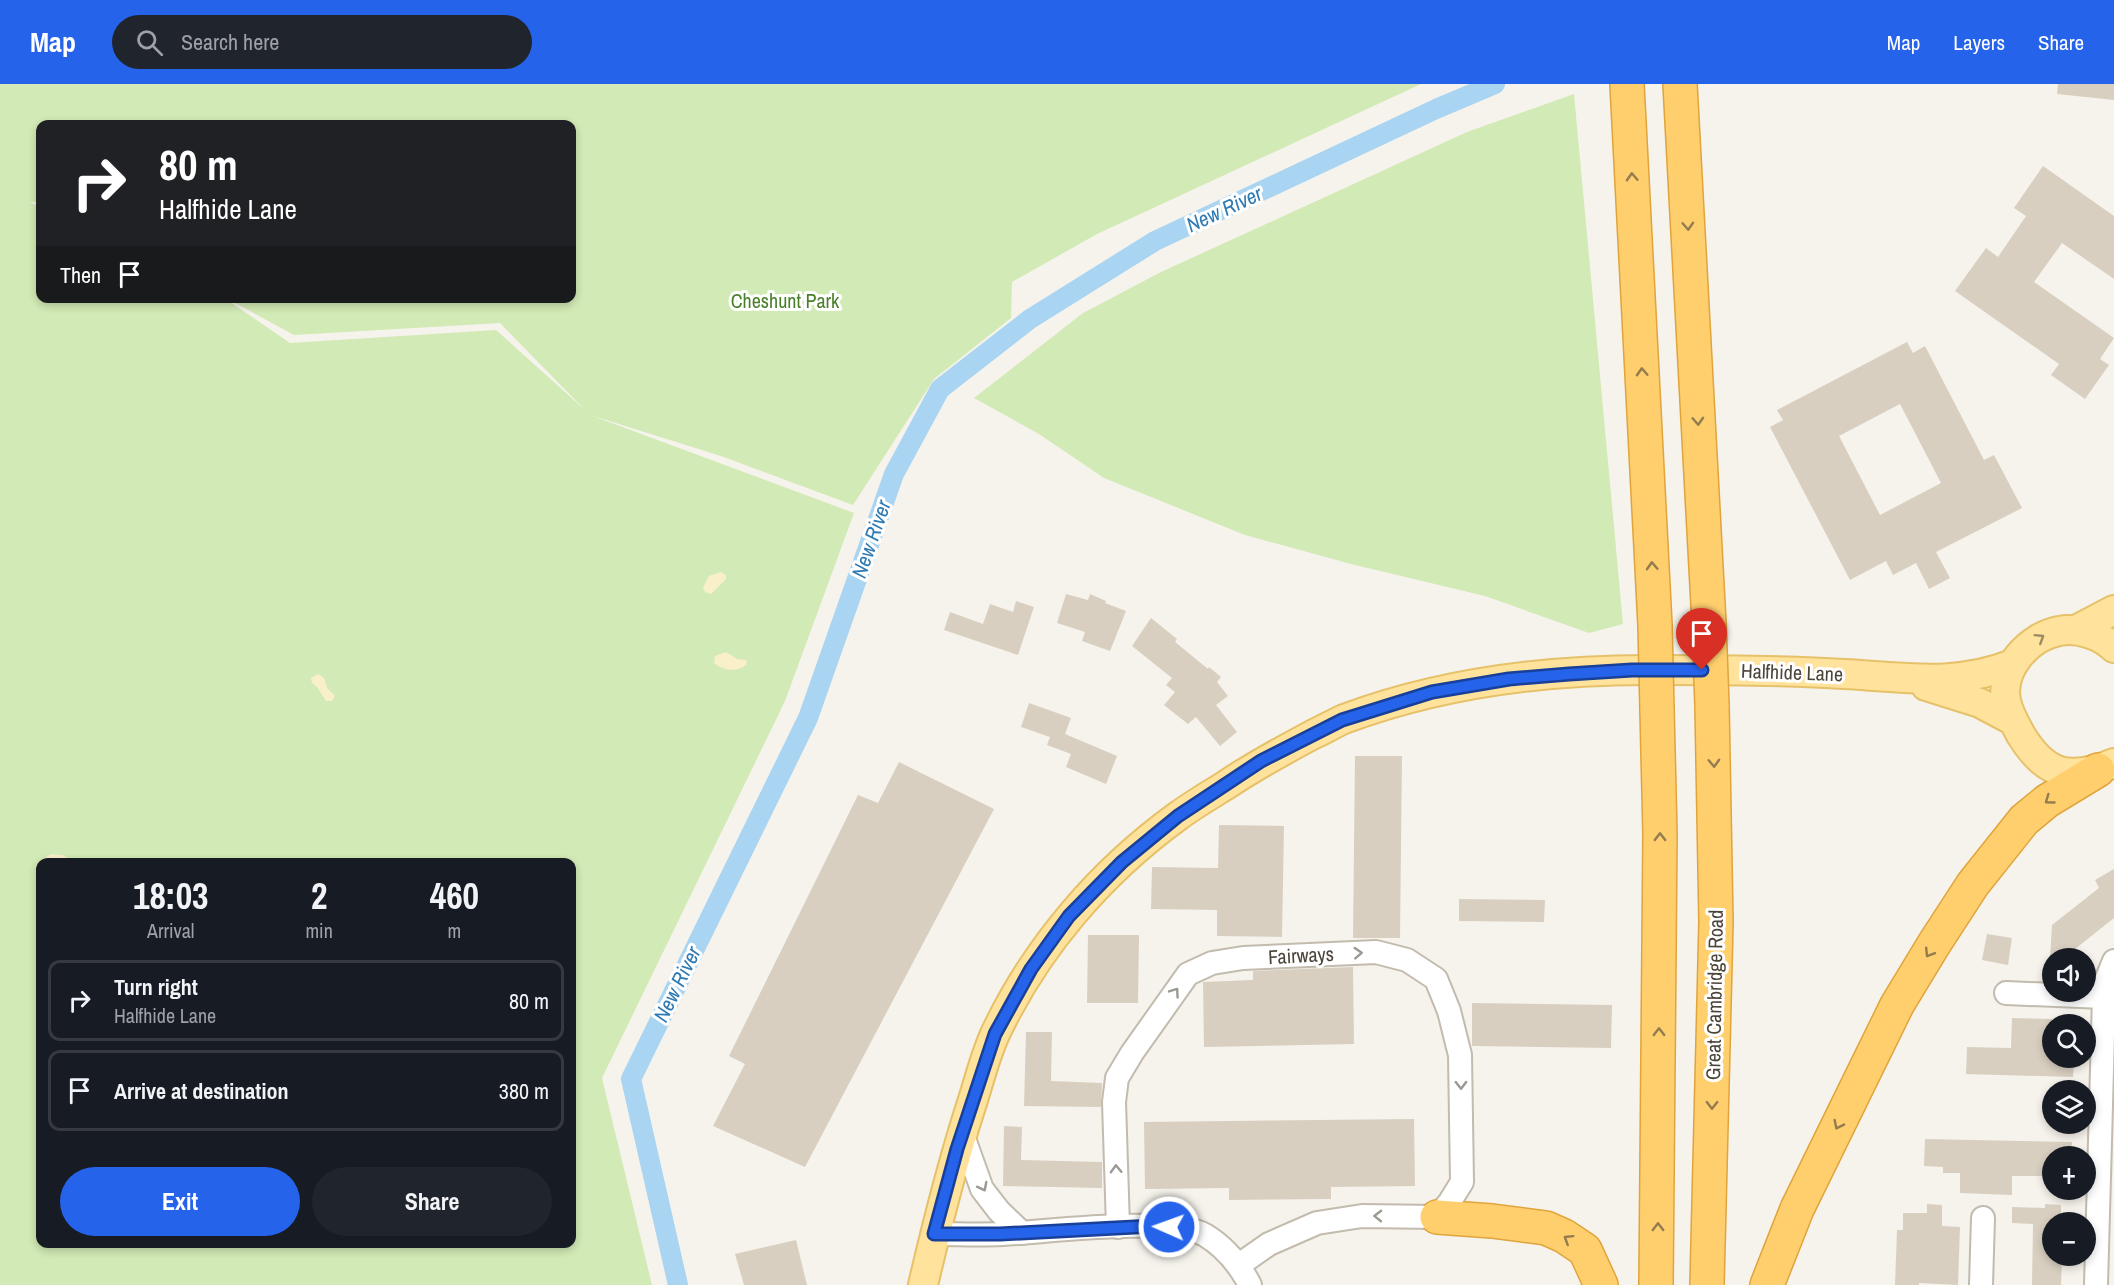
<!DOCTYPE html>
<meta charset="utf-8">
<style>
:root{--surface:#171b24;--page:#20242c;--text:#f1f3f6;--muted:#9ea1a6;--line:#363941;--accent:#2563eb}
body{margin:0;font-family:"Archivo Narrow",sans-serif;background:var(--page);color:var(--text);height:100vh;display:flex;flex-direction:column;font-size:22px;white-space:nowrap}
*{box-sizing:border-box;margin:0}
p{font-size:20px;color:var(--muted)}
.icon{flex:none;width:33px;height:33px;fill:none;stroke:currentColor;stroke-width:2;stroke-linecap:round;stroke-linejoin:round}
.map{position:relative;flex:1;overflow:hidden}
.details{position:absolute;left:36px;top:774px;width:540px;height:390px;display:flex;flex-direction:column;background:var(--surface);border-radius:12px;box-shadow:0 3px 9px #0003}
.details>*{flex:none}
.hud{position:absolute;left:36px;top:36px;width:540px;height:183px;border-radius:12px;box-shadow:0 3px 9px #0003;background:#202124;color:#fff;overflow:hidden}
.controls{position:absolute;left:2042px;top:864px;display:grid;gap:12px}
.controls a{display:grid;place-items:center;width:54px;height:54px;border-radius:50%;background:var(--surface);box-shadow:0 3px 9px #0003;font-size:30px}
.pin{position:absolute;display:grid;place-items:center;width:51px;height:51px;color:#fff;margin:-62px -26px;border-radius:50% 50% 50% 0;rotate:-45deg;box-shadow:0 0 6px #0007}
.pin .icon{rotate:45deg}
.me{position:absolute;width:66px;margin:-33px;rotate:272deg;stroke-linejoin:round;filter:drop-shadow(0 0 4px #0008)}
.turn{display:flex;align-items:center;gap:21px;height:126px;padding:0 24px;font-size:27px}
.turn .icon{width:78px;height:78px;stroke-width:2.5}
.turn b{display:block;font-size:42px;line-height:51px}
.then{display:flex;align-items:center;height:57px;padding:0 24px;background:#0003;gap:12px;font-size:22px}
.eta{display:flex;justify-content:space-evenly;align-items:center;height:102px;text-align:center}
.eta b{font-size:36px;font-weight:700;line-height:42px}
.action{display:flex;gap:12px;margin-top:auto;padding:12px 24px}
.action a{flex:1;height:69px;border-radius:36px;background:var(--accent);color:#fff;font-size:24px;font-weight:700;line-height:69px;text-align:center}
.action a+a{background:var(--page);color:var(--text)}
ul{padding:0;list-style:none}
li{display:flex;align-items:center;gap:18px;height:81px;margin:0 12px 9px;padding:0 12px;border:3px solid var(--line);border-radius:12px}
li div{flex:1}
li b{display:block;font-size:22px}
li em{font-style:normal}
header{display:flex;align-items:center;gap:36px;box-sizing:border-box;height:84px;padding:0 30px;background:var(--accent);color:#fff}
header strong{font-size:28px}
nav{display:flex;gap:33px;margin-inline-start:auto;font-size:21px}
.search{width:420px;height:54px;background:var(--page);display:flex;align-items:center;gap:15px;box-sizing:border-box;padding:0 21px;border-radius:33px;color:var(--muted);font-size:22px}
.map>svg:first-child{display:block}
.green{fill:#d2eab5;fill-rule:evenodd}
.sand{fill:#f9efc9}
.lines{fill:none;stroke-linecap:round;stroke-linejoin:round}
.canal{stroke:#a9d4f2;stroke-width:20}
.building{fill:#d8cfc1;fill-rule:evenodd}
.minor-casing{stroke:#c2bbae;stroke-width:26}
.major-casing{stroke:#e6c16a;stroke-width:32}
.highway-casing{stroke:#e0a43c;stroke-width:36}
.minor{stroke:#fff;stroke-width:22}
.major{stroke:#ffe39c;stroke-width:28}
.highway{stroke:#ffcf6e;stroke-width:33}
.highway-bridge-casing{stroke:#e0a43c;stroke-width:36;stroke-linecap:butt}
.highway-bridge{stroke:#ffcf6e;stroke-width:33}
.oneway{stroke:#937c4e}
.oneway2{stroke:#9c8c66}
.oneway3{stroke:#9c9892}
.route-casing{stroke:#184099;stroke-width:15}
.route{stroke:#2563eb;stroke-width:10}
.labels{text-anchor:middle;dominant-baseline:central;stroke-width:6;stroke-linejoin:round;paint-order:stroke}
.park-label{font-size:20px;fill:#4a7f2a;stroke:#fff}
.street-label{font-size:20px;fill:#4b4439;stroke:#fff}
.water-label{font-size:21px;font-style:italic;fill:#2e7ab2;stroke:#fff}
</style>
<header>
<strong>Map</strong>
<div class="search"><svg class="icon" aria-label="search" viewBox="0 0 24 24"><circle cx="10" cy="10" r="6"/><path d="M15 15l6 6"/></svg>Search here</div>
<nav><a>Map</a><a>Layers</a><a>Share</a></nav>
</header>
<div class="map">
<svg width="2114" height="1201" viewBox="0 0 2114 1201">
<rect width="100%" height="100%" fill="#f6f3ec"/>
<g class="green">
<path d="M0 0H1421L1097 150 1012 198 1011 234 934 295 853 421 721 372 590 331 854 429 785 617 602 994 652 1201H0ZM40 40H572V214L228 215 294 251 500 239 585 326 496 246 290 259 226 215 40 214V123L30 118H40ZM40 778H572V1160H40Z"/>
<path d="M1574 10 1623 540 1589 549 1485 512 1351 480 1245 451 1104 394 1039 350 974 314 1083 229 1161 188 1467 48Z"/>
</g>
<g class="sand">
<path d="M721 488 726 491V495L711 510 705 508 703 503 709 492Z"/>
<path d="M726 568 737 575 746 576 747 580C737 589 724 587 714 579L715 572Z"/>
<path d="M318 590 324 594 327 604 335 612 332 617H326L317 603 312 599 311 594Z"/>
<path d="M51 770 63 771 73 778H44L46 773Z"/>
</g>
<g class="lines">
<path class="canal" d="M678 1201 631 995 808 634 894 390 940 305 1030 235 1155 157 1436 25 1495 0"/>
</g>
<g class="building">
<path d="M2058 0H2114V16L2057 10Z"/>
<path d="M2043 82 2114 132V195L2062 159 2034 198 2114 254 2100 275 2109 281 2085 315 2051 291 2059 280 1955 207 1986 164 1998 173 2026 132 2014 124Z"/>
<path d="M1907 258 1913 269 1925 262 1984 376 1994 371 2022 424 1936 468 1950 494 1929 505 1916 479 1893 491 1886 477 1850 496 1770 343 1783 336 1777 326ZM1900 320 1941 399 1880 431 1839 352Z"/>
<path d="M1066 510 1088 516 1090 510 1106 517 1105 519 1126 527 1110 567 1082 557 1085 548 1057 539Z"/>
<path d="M1016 517 1034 523 1018 571 944 546 950 528 983 540 990 520 1013 528Z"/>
<path d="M1151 534 1177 555 1175 558 1208 585 1209 583 1221 593 1217 598 1228 612 1216 621 1237 648 1220 662 1196 633 1188 640 1164 621 1175 608 1166 601 1172 594 1132 562Z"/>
<path d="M1029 619 1071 634 1065 650 1117 672 1106 700 1066 683 1071 670 1047 661 1050 653 1021 643Z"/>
<path d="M1355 672H1402L1400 854H1353Z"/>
<path d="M899 678 994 725 805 1083 713 1042 745 980 729 972 858 711 878 719Z"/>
<path d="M1219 741 1284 742 1282 853 1217 852V826L1151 825 1152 783 1218 784Z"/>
<path d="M2114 785V834L2075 865V874H2050L2052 841 2099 804 2095 796Z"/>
<path d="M1459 815 1545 816 1544 838 1459 837Z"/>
<path d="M1987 850 2012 854 2008 881 1982 876Z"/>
<path d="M1088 851H1139L1138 919H1087Z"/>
<path d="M1353 883 1354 960 1204 963 1203 898 1253 896V887Z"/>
<path d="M1472 919 1612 921 1611 964 1472 962Z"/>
<path d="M2012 934 2052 935V974H2074L2073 993 1966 990 1967 963 2011 964Z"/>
<path d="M1026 948H1052L1051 997 1102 999 1101 1023 1024 1022Z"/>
<path d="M1414 1035 1415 1102 1331 1103V1115L1229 1116V1104L1145 1105 1144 1038Z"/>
<path d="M1004 1042 1022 1043 1021 1076 1102 1078V1104L1003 1102Z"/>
<path d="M1925 1055 2072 1058 2071 1072H2052V1085H2043V1092H2012V1111L1960 1109V1089H1943V1083L1924 1082Z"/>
<path d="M1927 1120 1942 1121V1142L1960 1143 1958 1201 1919 1199V1201H1895L1897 1146H1903V1129H1927Z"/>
<path d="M2045 1120 2061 1121V1138H2052V1172H2062L2061 1201H2032L2033 1140 2012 1139V1123L2045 1124Z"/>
<path d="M796 1156 807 1201H744L735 1170Z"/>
</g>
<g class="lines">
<g class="minor-casing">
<g id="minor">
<path d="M2006 909 2104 913"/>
<path d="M962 1049 982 1105 999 1127 1022 1149"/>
<path d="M1118 1143 1114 1018 1117 994 1132 969 1188 890 1212 879 1243 874 1376 868 1407 876 1436 895 1449 927 1460 971 1462 1098 1449 1119 1437 1133 1362 1132 1317 1139 1269 1160 1239 1181"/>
<path d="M934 1150C957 1150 981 1151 1003 1150 1045 1148 1172 1132 1205 1151 1225 1163 1239 1180 1250 1201"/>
<path d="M1981 1201 1983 1134"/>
<path d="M2096 1201 2104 913 2105 899 2114 877"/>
</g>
</g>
<g class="major-casing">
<g id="major">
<path d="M2076 546 2114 526"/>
<path d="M2114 564C2101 551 2077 543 2059 547 2028 553 2000 585 2006 617 2009 630 2015 640 2021 651 2046 692 2070 697 2114 679"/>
<path d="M1926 602 1980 619 2012 636"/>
<path d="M923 1201C937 1141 952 1081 971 1022 979 998 985 971 996 948 1037 862 1101 788 1178 732 1193 721 1210 711 1226 701 1254 682 1282 667 1312 651 1323 646 1333 640 1344 635 1443 598 1554 585 1659 586 1721 586 1783 586 1844 590 1905 593 1954 603 2013 580"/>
</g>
</g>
<g class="highway-casing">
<g id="highway">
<path d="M1627 0 1655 541"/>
<path d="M1680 0 1709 539"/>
<path d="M1437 1133 1492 1137 1546 1144 1564 1152 1585 1166 1601 1201"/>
<path d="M1656 1201 1660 750 1657 626"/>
<path d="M1707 1201 1716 838 1712 621"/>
<path d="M1767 1201 1797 1125 1897 921 1934 860 1973 800 2024 736 2047 717 2098 686"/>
</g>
</g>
<use href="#minor" class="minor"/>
<use href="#major" class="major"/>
<use href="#highway" class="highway"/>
<g class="highway-bridge-casing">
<g id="highway-bridge">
<path d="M1709 539 1712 621"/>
<path d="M1655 541 1657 626"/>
</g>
</g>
<use href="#highway-bridge" class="highway-bridge"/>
</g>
<defs><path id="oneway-chevron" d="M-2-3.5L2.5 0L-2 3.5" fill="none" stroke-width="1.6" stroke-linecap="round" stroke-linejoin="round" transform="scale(1.5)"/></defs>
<g class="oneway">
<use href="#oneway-chevron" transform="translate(1632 93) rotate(-93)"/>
<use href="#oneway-chevron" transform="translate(1688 142) rotate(87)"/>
<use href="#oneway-chevron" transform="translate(1642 288) rotate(-93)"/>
<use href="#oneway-chevron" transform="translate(1698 337) rotate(87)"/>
<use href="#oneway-chevron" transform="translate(1652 482) rotate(-93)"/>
<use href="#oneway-chevron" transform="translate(1714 679) rotate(88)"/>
<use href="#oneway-chevron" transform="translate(2049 716) rotate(144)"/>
<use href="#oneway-chevron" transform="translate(1660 753) rotate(-90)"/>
<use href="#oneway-chevron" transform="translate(1929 869) rotate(122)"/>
<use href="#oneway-chevron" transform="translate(1659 948) rotate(-90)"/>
<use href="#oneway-chevron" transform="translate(1712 1021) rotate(91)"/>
<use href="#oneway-chevron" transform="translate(1838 1041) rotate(116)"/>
<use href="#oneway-chevron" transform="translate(1658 1143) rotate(-90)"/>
<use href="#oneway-chevron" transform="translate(1568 1155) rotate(-148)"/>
</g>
<use class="oneway2" href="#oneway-chevron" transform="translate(2040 554) rotate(-32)"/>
<g class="oneway3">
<use href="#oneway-chevron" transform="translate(1358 869) rotate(-3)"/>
<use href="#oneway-chevron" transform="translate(1175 908) rotate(-55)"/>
<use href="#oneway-chevron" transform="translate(1461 1001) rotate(89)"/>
<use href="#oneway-chevron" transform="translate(1116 1085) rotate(-92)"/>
<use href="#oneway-chevron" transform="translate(983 1103) rotate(63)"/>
<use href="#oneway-chevron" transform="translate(1378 1132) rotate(-179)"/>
</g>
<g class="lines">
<g class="route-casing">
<path id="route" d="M1169 1143 1154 1142 1000 1150H934L957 1065 995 950 1031 885 1069 832 1122 778 1178 732 1261 677 1342 636 1432 608 1509 595 1569 590 1632 586H1702"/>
</g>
<use href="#route" class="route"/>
</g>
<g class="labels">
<g class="park-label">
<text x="785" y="216">Cheshunt Park</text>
</g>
<g class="street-label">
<text transform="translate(1792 588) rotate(2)">Halfhide Lane</text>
<text transform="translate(1301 871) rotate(-3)">Fairways</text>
<text transform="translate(1714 911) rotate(-89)">Great Cambridge Road</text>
</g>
<g class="water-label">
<text transform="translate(1224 125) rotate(-25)">New River</text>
<text transform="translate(871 455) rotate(-71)">New River</text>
<text transform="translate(677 900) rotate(-64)">New River</text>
</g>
</g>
</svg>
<div class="controls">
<a><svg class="icon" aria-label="sound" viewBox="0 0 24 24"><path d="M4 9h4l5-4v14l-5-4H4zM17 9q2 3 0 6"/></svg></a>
<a><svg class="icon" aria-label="search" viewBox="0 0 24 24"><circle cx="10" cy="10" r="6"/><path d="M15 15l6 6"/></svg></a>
<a><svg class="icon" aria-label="layers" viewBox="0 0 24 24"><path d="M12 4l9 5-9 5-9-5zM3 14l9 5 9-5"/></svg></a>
<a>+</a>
<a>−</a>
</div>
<div class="pin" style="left:1702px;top:586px;background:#d93025"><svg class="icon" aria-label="arrive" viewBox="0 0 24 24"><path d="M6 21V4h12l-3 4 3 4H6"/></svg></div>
<svg class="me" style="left:1169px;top:1143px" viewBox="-20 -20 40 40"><circle r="17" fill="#2563eb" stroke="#fff" stroke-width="3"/><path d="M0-11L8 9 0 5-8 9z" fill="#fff"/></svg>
<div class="hud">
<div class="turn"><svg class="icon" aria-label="right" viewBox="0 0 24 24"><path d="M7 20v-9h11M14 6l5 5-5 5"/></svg><div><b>80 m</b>Halfhide Lane</div></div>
<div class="then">Then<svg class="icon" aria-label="arrive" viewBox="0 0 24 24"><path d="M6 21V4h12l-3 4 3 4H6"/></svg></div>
</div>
<section class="details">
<div class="eta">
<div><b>18:03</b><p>Arrival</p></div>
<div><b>2</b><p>min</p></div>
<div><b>460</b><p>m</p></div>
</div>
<ul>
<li><svg class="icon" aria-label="right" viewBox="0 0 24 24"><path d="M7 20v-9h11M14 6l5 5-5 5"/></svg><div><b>Turn right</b><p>Halfhide Lane</p></div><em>80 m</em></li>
<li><svg class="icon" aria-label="arrive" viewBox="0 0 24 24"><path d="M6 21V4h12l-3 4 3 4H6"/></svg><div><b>Arrive at destination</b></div><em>380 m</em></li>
</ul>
<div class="action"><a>Exit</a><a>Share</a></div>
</section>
</div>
